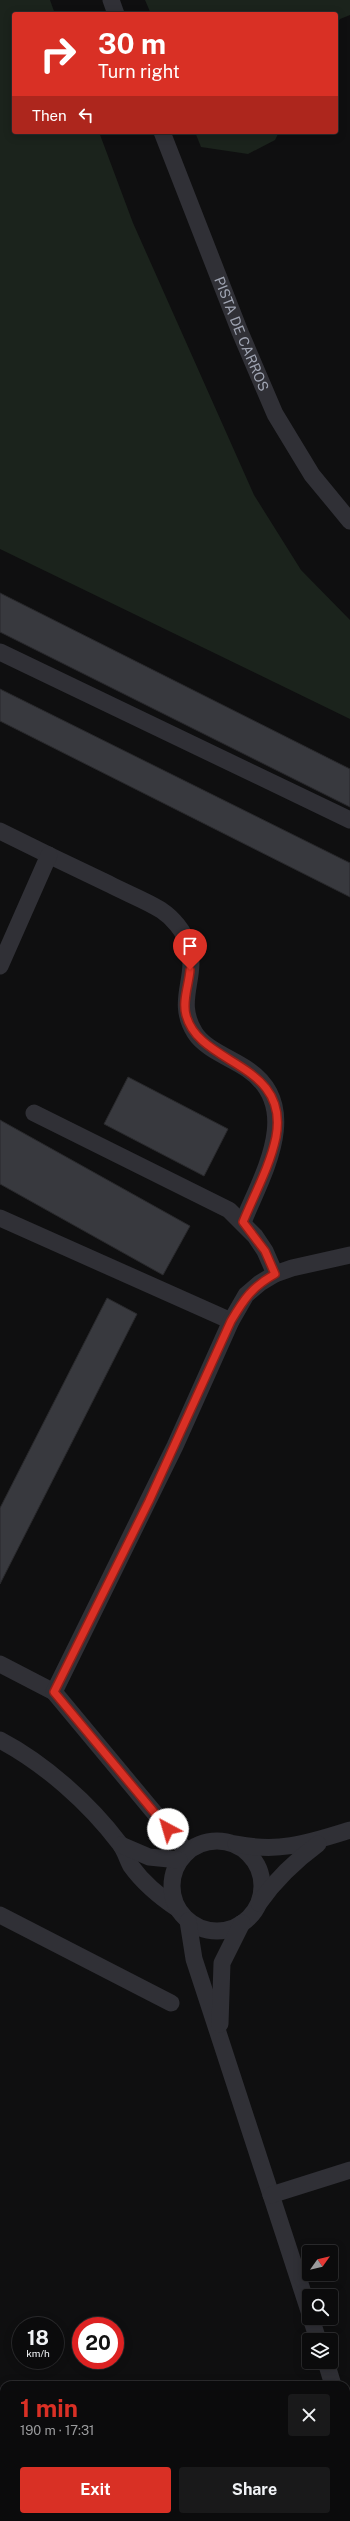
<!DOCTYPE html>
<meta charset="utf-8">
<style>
:root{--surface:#0b0b0c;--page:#19191a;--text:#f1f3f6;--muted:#9a9b9d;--line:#2b2b2d;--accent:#d93025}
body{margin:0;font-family:"Public Sans",sans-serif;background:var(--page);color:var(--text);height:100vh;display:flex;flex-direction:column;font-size:15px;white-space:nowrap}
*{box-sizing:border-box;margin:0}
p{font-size:13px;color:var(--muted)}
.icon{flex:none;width:22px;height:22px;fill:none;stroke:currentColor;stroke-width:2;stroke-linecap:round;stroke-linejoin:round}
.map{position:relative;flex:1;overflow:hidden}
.details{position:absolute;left:0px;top:2381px;width:350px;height:140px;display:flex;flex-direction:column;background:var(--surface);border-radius:12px 12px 0 0;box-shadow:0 2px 10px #0003,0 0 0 1px var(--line)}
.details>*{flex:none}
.top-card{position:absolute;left:12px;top:12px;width:326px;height:122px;border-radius:4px;box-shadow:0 2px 10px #0003,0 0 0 1px var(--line);background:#d93025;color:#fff;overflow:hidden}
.needle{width:26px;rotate:56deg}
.tools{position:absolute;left:302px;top:2245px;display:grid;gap:8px}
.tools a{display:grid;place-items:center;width:36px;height:36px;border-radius:4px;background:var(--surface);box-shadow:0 2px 10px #0003,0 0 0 1px var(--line);font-size:20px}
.speed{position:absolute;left:12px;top:2317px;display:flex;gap:8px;font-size:20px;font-weight:700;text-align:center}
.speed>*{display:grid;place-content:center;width:52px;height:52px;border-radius:50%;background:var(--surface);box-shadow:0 2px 10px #0003,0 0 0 1px var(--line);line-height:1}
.speed small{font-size:10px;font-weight:400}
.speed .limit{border:6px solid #d22;background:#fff;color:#111}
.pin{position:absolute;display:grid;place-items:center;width:34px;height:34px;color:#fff;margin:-41px -17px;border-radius:50% 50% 50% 0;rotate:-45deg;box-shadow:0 0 4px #0007}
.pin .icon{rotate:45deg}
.me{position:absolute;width:44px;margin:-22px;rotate:321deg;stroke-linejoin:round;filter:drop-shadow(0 0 3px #0008)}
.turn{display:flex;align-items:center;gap:14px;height:84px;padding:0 20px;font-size:18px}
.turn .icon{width:52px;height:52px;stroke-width:2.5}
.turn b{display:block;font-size:28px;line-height:34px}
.then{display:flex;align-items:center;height:38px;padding:0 20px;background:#0003;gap:8px;font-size:15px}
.round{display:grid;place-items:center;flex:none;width:42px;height:42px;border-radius:4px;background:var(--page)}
.headline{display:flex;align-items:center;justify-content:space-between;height:68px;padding:0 20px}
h1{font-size:24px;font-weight:700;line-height:30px;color:var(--accent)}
.cta{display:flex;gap:8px;margin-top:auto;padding:8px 20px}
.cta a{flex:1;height:46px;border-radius:4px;background:var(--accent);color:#fff;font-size:16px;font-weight:700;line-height:46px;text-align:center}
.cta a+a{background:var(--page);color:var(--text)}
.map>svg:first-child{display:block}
.green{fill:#1b231c}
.building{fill:#38393e;stroke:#29292c}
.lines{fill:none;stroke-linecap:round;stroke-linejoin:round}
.lane{stroke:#303036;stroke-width:17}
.route-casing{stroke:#8d1f18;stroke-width:10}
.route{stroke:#d93025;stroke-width:7}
.labels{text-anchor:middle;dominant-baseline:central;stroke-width:4;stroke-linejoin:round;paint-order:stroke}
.street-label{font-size:14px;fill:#9fa4b2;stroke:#0a0a0b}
</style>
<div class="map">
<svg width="350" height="2521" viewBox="0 0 350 2521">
<rect width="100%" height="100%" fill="#0f0f10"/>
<g class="green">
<path d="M0 0H50L55 14H14V132H99L133 223 254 495 301 570 350 620V719L0 549Z"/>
<path d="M145 0H350V15L340 19 336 25V14H151Z"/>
<path d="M195 132H279L275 140 248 154 201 147Z"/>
<path d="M0 2490 4 2492V2517H55L63 2521H0Z"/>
</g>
<g class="building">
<path d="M0 593 350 769V807L0 632Z"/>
<path d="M0 689 350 863V897L0 721Z"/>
<path d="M128 1077 228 1129 204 1176 104 1124Z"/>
<path d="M0 1120 190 1226 163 1275 0 1184Z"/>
<path d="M107 1298 137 1314 0 1584V1508Z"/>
</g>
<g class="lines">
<g class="lane">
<path d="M111 0 116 14"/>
<path id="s1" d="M162 132 240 332 275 414 312 475 350 521"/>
<path d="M0 652 350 820"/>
<path d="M0 831C36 849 73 867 109 884 126 893 145 900 161 910 173 918 184 931 188 945 199 977 174 1000 195 1033 205 1049 231 1058 247 1069 304 1107 262 1175 243 1222"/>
<path d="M0 966 49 855"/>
<path d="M34 1113 229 1210 255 1236 265 1251 275 1274"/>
<path d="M0 1218 231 1321"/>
<path d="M0 1664 54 1692 187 1852"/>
<path d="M54 1692 175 1446 231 1321 246 1295 260 1283 275 1274 292 1268 350 1255"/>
<path d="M0 1740C44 1763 90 1804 120 1844 125 1850 127 1859 131 1866 144 1884 160 1897 178 1909"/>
<circle cx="217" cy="1886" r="45"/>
<path d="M236 1844C280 1853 308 1843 350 1830"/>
<path d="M121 1845 149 1857 179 1860"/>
<path d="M259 1903C276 1879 295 1861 318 1844"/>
<path d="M0 1915 171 2003"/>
<path d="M188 1921 194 1959 309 2311"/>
<path d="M220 2024 222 1963 242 1923"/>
<path d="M271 2195 350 2170"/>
<path d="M311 2318 318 2340"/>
<path d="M326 2362 333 2385"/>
<path d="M346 2424 350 2437"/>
</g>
</g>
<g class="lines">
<g class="route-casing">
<path id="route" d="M168 1829 54 1692 149 1501 231 1321C244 1299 252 1287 275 1274L265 1251 243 1222C254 1195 270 1166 276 1137 290 1062 199 1066 186 1015 182 1001 189 984 190 970"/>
</g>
<use href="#route" class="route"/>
</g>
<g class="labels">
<g class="street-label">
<text stroke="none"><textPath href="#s1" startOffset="217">PISTA DE CARROS</textPath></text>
</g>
</g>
</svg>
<div class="tools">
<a><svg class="needle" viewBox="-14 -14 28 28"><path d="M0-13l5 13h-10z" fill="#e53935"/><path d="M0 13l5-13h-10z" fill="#9a9b9d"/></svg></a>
<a><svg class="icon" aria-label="search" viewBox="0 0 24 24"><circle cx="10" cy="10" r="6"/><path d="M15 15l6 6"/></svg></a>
<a><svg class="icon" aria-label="layers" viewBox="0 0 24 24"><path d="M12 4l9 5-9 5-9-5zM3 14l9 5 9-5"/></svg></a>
</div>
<div class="speed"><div>18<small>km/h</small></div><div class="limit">20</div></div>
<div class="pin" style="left:190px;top:970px;background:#d93025"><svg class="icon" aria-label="arrive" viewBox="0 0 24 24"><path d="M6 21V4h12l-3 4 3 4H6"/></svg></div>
<svg class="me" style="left:168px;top:1829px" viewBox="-20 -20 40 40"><circle r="19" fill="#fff"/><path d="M0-13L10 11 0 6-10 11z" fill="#d93025"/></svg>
<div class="top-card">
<div class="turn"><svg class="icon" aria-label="right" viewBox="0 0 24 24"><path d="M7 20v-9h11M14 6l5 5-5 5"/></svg><div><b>30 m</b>Turn right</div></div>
<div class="then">Then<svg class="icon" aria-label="left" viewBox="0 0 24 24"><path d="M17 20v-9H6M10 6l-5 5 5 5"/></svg></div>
</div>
<section class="details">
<div class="headline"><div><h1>1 min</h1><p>190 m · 17:31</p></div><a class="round"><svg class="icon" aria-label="close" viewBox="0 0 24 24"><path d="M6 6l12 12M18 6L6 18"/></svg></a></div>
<div class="cta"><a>Exit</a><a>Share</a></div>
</section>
</div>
